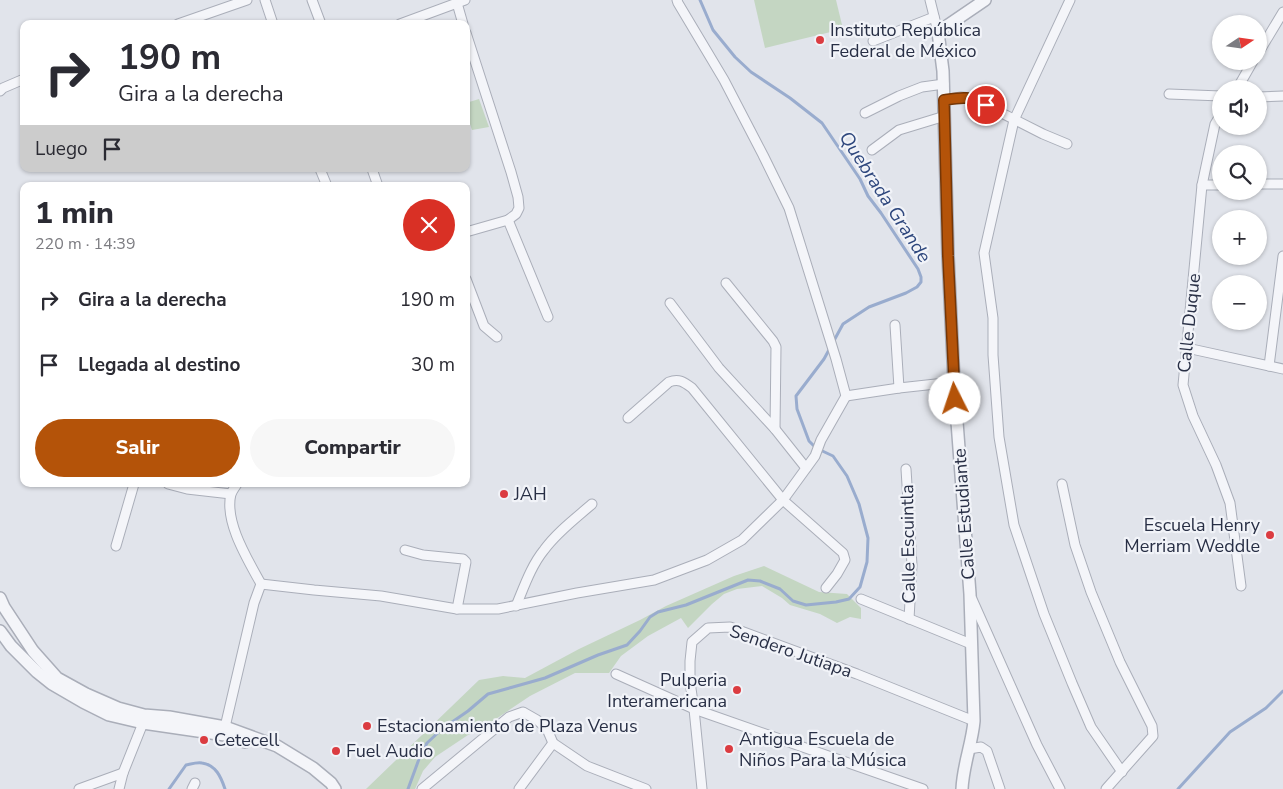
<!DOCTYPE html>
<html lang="es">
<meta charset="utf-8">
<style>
:root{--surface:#fff;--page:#f7f7f7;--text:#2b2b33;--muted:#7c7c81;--accent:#b45309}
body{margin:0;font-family:"Nunito Sans",sans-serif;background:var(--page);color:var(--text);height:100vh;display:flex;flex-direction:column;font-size:19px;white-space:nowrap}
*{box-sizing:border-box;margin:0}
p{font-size:16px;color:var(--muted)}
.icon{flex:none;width:28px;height:28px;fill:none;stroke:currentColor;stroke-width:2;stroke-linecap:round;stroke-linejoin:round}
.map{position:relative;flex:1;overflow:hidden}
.drawer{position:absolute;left:20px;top:182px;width:450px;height:305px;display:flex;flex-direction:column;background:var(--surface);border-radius:10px;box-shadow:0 1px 4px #0004}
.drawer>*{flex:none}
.top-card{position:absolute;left:20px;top:20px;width:450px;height:152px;border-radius:10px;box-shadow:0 1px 4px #0004;background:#fff;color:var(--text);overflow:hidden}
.needle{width:32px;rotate:77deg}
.buttons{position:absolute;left:1212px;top:15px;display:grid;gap:10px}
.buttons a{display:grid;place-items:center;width:55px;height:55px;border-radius:50%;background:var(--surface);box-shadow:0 1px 4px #0004;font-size:25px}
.pin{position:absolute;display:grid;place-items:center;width:42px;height:42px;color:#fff;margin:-21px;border:2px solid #fff;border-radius:50%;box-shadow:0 1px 5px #0007}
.me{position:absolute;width:55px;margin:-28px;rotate:356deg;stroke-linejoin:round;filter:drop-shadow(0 0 4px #0008)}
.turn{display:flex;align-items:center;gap:18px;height:105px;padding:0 15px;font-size:22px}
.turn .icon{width:65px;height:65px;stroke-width:2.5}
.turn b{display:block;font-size:35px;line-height:42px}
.then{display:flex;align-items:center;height:48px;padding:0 15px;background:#0003;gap:10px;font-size:19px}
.round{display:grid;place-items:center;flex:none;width:52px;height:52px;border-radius:26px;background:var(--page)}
.overview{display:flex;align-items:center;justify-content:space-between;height:85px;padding:0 15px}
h1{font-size:30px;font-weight:800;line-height:38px}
.primary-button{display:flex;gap:10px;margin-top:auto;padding:10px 15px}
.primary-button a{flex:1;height:58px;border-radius:30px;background:var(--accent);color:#fff;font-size:20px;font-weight:800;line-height:58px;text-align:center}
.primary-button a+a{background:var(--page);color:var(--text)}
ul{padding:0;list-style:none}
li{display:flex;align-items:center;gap:15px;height:65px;padding:0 15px}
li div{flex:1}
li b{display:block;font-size:19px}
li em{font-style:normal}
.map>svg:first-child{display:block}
.green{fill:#c4d6c2}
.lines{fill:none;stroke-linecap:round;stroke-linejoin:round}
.stream{stroke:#99acce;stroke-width:3}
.minor-casing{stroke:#aaaeb9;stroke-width:11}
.tertiary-casing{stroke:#aaaeb9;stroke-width:14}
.minor{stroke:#f4f5f9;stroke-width:9}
.tertiary{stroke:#f4f5f9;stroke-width:11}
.route-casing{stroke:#753606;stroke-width:12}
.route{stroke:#b45309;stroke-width:9}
.poi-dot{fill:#db3c41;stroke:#f1f3f8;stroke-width:2}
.labels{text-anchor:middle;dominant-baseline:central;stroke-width:4.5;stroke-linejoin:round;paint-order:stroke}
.poi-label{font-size:18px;fill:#282f45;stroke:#f1f3f8;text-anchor:start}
.street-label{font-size:18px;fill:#282f45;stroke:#f1f3f8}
.water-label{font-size:19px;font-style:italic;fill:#2e477d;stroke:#f1f3f8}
</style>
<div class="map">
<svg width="1283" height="789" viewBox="0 0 1283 789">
<rect width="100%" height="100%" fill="#e1e4eb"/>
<g class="green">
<path d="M754 0H836L843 29 765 48Z"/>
<path d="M479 99 489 127 472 130 466 112V103Z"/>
<path d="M764 566 819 592 847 594 861 608V619L850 617 837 623 820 614 790 605 782 598 762 586 737 589 724 594 712 604 688 628 681 618 648 636 621 656 609 673H575L530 696 484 727 468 735 435 757 423 771 415 789H366L479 680 503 676 525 678 579 649 640 620 666 606 734 576Z"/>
</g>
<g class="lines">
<g class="stream">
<path d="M169 789 186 765C191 764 197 762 202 763 216 765 221 777 225 789"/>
<path d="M408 789 419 759 427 743 442 729 468 711 488 694 545 678 598 655 627 645 640 631 650 617 658 612 686 605 748 580 760 581 780 589 793 601 806 605 836 602 849 599 860 587 867 562 868 538 859 504 847 476 833 456 816 448 809 441 797 409 796 396 824 359 843 324 869 307 906 293 917 287 921 282V277L918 269 881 213 868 196 860 179 822 123 790 98 751 72 735 57 713 30 700 0"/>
<path d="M1178 789 1230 732 1266 708 1283 691"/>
</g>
<g class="minor-casing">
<g id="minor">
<path d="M265 0 273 24"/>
<path d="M312 0 321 24"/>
<path d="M930 0 938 32"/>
<path d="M1070 0 1014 120 984 253 993 318V355L999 437 1014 525 1044 614 1072 683 1091 727 1122 772"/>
<path d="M457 3 463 24"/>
<path d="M178 24 247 0"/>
<path d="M400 24 465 0"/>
<path d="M466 33 511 172 518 197 519 208 516 214 508 220 466 232"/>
<path d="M873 41 934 17"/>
<path d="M1259 52 1283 12"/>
<path d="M1237 89 1253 61"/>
<path d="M0 91 3 88 24 79"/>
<path d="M1169 94 1221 96"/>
<path d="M1259 97 1283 96"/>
<path d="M944 100 961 97 972 98 1043 134 1067 144"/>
<path d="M865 113 899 96 922 87 944 84"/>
<path d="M1221 114 1215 124 1202 185 1183 385 1193 416 1216 465 1230 503 1241 586"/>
<path d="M872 150 899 130 945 116"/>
<path d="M320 169 327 186"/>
<path d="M372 169 378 186"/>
<path d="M1259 184H1283"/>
<path d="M1202 185H1221"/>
<path d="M508 220 548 317"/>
<path d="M466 279 484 326 497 337"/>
<path d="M726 283 773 341 776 347 775 429"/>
<path d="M670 303 719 368 775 429 806 468"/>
<path d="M895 325 899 388"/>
<path d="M1187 348 1283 369"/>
<path d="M1269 366 1283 256"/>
<path d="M846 396 899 388 954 382"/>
<path d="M628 418 669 382C679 378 684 382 692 388L783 500 843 553 845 560 837 574 826 588"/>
<path d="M906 469 912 565 909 619"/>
<path d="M168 484 187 489 231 494"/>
<path d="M1062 484 1075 545 1091 592 1120 662 1152 726 1153 736 1106 789"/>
<path d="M116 546 134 484"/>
<path d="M405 550 423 555 463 559 466 562 457 609"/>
<path d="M261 584 314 590 381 596 457 609H498L577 593 654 580 707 560 742 540 783 500 815 456 821 440 846 396 836 359 789 208 763 155 724 80 678 3 677 0"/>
<path d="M861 599 971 644"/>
<path d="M972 599 1037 745 1060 789"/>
<path d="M516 606C524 587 531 566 544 550 557 532 576 518 592 504"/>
<path d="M616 674 694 709 923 789"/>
<path d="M225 727 254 603 261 584C248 560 224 522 231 494 232 491 235 487 237 484"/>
<path d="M969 749 981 747 987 751 1000 789"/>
<path d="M79 789 123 773"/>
<path d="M119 789 123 773 143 723"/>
<path d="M192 789 195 783"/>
<path d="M422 789 509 717 523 712 537 720 547 729 553 743 587 766 646 789"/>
<path d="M519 789 553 743"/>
<path d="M702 789 694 709 690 682V661L692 642 708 628 730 627 857 674 974 721"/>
</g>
</g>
<g class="tertiary-casing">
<g id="tertiary">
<path d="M0 598 4 607 33 651 57 678 86 694 118 708 144 715 169 717 225 727 277 746 313 768 331 783 335 789"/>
<path d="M0 631 11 646 37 672 52 684 83 702 109 715 143 723 225 735 245 742"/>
<path d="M962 789C963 765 972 744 974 721L970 594 954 382 948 256 943 71 938 32 985 0"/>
</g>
</g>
<use href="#minor" class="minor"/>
<use href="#tertiary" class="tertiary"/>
</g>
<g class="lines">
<g class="route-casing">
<path id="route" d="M955 399 948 256 944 100C964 97 968 96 986 105"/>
</g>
<use href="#route" class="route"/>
</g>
<g class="poi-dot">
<circle cx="820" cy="40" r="5"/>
<circle cx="504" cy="494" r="5"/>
<circle cx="1270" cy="535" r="5"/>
<circle cx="737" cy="690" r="5"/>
<circle cx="367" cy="726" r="5"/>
<circle cx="204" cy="740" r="5"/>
<circle cx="729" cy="749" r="5"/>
<circle cx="336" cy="751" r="5"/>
</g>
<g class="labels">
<g class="poi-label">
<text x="830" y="30">Instituto República<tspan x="830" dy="21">Federal de México</tspan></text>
<text x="514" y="494">JAH</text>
<text x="1260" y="525" text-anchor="end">Escuela Henry<tspan x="1260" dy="21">Merriam Weddle</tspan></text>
<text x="727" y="680" text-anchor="end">Pulperia<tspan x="727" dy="21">Interamericana</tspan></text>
<text x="377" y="726">Estacionamiento de Plaza Venus</text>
<text x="739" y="739">Antigua Escuela de<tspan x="739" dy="21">Niños Para la Música</tspan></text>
<text x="214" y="740">Cetecell</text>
<text x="346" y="751">Fuel Audio</text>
</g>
<g class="street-label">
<text transform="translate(1189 323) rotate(-84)">Calle Duque</text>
<text transform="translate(964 514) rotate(-94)">Calle Estudiante</text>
<text transform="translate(908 544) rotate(-91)">Calle Escuintla</text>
<text transform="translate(791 651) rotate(19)">Sendero Jutiapa</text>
</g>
<g class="water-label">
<text transform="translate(885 197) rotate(57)">Quebrada Grande</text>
</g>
</g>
</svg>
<div class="buttons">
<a><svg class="needle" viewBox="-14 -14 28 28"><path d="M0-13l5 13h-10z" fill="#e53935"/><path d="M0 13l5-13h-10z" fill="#7c7c81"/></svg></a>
<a><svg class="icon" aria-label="sound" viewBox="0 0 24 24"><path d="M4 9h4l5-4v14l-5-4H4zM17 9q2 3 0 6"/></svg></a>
<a><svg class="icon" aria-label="search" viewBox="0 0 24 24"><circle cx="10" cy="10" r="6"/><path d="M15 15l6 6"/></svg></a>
<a>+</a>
<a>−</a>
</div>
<div class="pin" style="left:986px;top:105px;background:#d93025"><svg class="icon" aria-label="arrive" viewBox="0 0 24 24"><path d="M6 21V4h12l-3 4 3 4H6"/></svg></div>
<svg class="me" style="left:955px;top:399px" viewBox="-20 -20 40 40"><circle r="19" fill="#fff"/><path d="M0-13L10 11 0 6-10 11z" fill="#b45309"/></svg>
<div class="top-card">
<div class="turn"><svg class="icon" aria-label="right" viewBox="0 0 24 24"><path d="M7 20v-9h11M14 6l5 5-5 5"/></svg><div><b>190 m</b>Gira a la derecha</div></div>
<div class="then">Luego<svg class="icon" aria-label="arrive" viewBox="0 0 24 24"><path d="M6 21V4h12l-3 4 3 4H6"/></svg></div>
</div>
<section class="drawer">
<div class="overview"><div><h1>1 min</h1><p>220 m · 14:39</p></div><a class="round" style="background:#d93025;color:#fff"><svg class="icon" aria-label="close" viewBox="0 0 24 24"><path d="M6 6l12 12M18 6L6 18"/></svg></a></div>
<ul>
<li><svg class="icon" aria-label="right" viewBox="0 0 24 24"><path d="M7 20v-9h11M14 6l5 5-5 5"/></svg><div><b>Gira a la derecha</b></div><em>190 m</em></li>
<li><svg class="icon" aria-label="arrive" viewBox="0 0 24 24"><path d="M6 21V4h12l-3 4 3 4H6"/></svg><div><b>Llegada al destino</b></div><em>30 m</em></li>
</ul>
<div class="primary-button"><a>Salir</a><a>Compartir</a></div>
</section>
</div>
